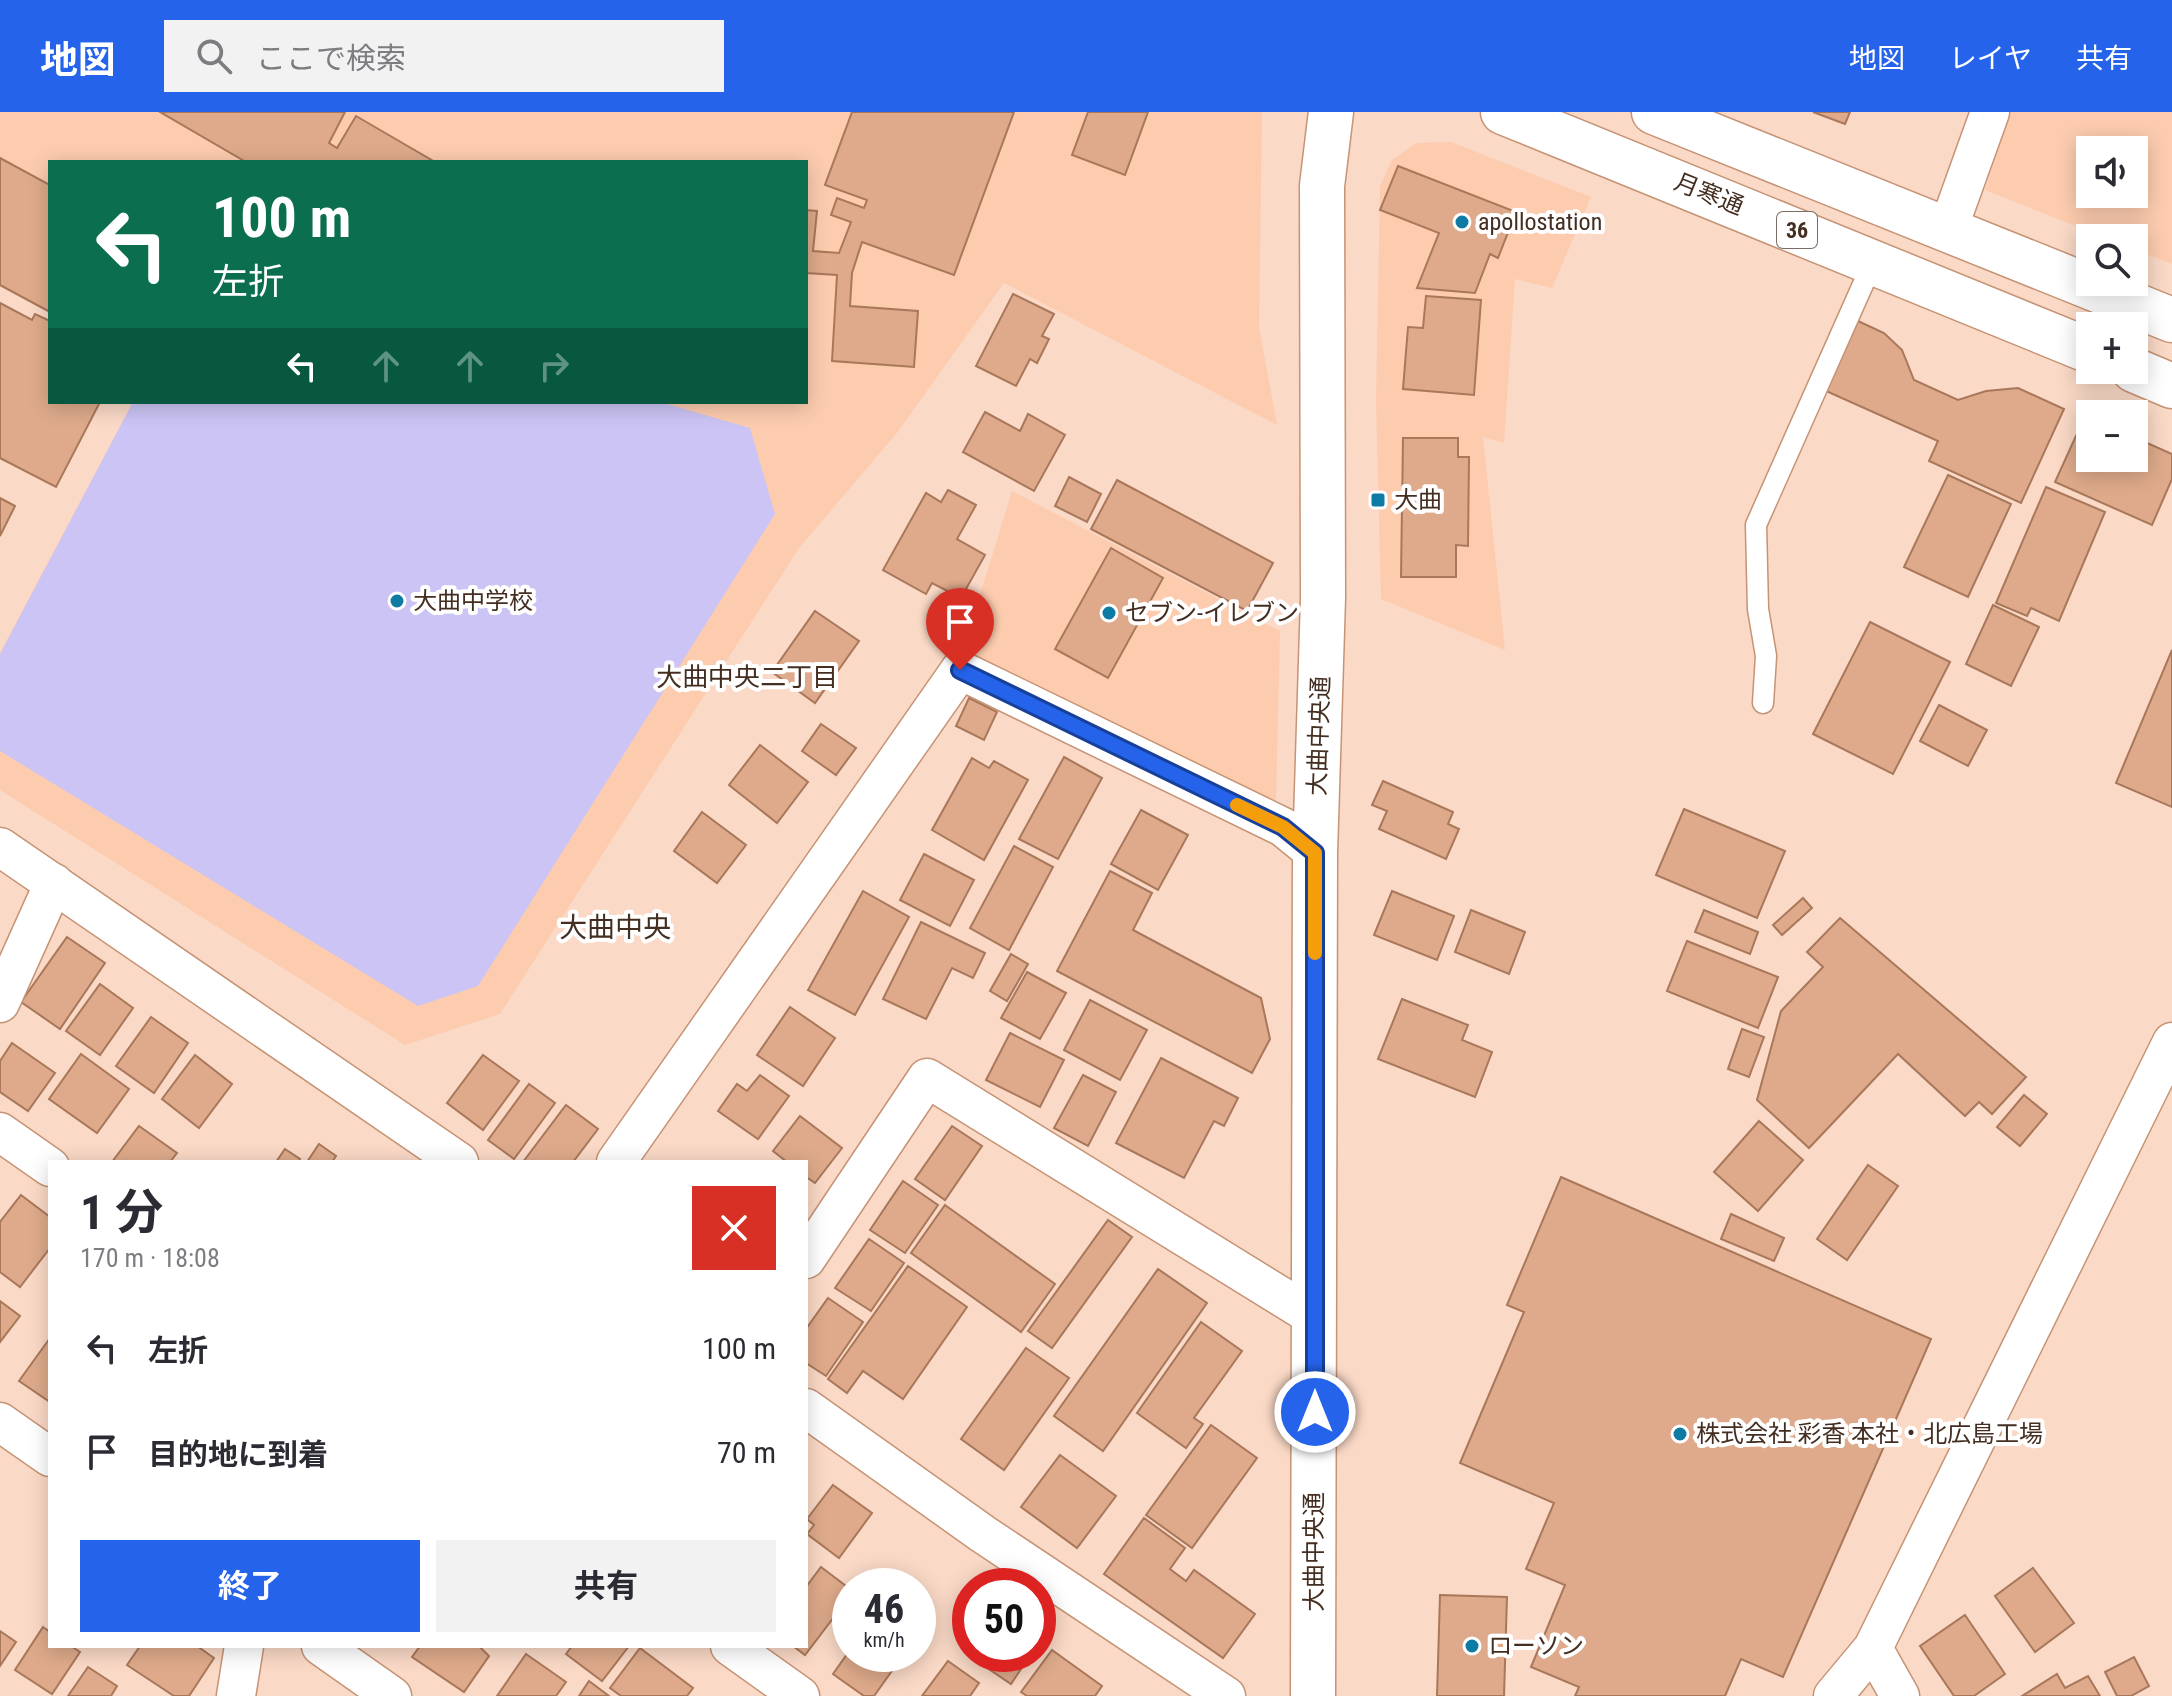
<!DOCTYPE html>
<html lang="ja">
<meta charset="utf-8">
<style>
:root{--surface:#fff;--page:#f2f2f3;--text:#2b2b33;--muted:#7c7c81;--accent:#2563eb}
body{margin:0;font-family:"Roboto Condensed","Noto Sans JP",sans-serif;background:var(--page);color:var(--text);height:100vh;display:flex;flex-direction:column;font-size:30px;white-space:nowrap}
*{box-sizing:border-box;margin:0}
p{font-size:26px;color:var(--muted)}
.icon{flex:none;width:44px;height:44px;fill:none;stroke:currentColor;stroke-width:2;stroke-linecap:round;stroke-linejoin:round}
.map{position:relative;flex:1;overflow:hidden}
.side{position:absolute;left:48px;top:1048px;width:760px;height:488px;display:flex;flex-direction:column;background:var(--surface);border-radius:0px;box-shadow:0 4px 20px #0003}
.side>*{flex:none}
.hud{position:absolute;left:48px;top:48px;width:760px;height:244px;border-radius:0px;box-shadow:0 4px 20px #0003;background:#0b6e4f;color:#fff;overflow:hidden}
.controls{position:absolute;left:2076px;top:24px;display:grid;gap:16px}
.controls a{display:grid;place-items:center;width:72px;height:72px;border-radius:0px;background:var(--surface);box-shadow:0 4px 20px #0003;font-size:40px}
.speed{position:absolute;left:832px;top:1456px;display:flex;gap:16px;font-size:40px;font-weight:700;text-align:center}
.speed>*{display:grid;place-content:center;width:104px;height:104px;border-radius:50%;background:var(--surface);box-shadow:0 4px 20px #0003;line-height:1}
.speed small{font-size:20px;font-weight:400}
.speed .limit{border:12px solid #d22;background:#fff;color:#111}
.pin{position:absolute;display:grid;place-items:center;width:68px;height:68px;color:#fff;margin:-82px -34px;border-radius:50% 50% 50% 0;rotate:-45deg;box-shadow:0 0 8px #0007}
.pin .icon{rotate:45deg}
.me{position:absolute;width:88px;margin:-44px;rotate:0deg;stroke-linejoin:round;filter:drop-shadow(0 0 6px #0008)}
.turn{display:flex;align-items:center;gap:28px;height:168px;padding:0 32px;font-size:36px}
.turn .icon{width:104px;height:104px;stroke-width:2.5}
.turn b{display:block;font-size:56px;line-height:68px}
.lanes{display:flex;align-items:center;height:76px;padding:0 32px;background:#0003;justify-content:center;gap:40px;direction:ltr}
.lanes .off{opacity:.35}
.round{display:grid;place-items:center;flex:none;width:84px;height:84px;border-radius:0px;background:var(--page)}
.head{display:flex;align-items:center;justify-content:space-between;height:136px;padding:0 32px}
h1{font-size:48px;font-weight:700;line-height:60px}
.cta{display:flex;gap:16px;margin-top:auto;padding:16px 32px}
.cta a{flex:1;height:92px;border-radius:0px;background:var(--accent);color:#fff;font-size:32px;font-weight:700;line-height:92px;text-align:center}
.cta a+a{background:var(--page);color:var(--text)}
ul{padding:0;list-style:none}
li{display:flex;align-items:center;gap:24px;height:104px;padding:0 32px}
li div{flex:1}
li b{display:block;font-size:30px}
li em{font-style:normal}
header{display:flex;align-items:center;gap:48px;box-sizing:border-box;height:112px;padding:0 40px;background:var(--accent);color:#fff}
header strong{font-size:38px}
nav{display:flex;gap:44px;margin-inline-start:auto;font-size:28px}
.search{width:560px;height:72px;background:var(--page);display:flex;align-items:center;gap:20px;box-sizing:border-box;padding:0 28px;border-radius:0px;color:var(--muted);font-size:30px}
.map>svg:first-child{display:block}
.built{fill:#fdccaf;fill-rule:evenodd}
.green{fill:#cbc4f5}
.building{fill:#deaa8b;stroke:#a9775a;stroke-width:2}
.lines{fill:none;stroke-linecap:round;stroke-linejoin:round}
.service-casing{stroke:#c69375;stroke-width:23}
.minor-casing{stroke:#c69375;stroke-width:41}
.secondary-casing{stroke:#c69375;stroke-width:47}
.trunk-casing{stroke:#c69375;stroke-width:47}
.service{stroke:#fff;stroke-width:20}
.minor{stroke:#fff;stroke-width:38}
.secondary{stroke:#fff;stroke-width:44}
.trunk{stroke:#fff;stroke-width:44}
.route-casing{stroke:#184099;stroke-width:20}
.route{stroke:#2563eb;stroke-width:14}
.slow{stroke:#f59e0b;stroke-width:14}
.poi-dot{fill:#0e7ba5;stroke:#fff;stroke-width:3}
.labels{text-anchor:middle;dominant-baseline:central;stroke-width:8;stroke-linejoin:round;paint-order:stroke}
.shield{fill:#fff;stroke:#7b6d64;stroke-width:2}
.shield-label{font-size:22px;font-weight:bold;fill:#432e21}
.street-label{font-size:24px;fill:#432e21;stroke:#fff}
.poi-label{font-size:24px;fill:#432e21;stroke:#fff;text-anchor:start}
.neighbourhood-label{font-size:26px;fill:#432e21;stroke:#fff}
.quarter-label{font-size:28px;fill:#432e21;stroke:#fff}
</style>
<header>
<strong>地図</strong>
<div class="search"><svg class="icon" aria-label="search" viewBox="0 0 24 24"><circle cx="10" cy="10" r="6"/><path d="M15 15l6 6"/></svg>ここで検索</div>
<nav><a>地図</a><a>レイヤ</a><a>共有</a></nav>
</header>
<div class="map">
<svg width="2172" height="1584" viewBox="0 0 2172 1584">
<rect width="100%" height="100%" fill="#fad9c6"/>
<g class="built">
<path d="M0 0H1262L1259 215 1277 313 1004 171 897 321 799 436 500 902 405 933 0 678V541L133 290H806V50H50V76L0 49Z"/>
<path d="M2010 0H2172V152L2134 137V126H2106L1985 78ZM2090 38H2134V82H2090Z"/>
<path d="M1451 30 1591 85 1552 176 1515 167 1504 331 1483 325 1505 538 1381 487 1376 290 1380 74 1392 48 1416 31Z"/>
<path d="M1012 379 1280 519 1276 689 1262 691 963 538Z"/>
</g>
<path class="green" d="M133 290H660L750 316 775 402 478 874 418 894 0 639V542Z"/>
<g class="building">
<path d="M160 0H345L329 31 337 36 356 4 435 50H246Z"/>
<path d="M852 0H1014L954 163 862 130 852 161 850 194 918 199 914 255 832 249 837 163 806 161V98L817 99 813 139 839 141 851 110 831 103 837 86 864 96 867 88 825 73Z"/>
<path d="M1088 0H1148L1125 63 1072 43Z"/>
<path d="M1813 0H1850L1845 12Z"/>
<path d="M0 46 50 73V200L0 173Z"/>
<path d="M1398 54 1516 100 1498 146 1490 142 1475 181 1417 176 1439 121 1380 98Z"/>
<path d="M1013 182 1054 202 1042 224 1049 227 1037 251 1030 247 1016 274 976 254Z"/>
<path d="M1426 184 1481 188 1474 283 1403 277 1408 215 1423 216Z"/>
<path d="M0 191 32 208 35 202 50 209V290H100L56 375 0 346Z"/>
<path d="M1858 209 1884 221 1902 238 1914 268 1958 288 1986 279 2018 276 2064 297 2021 391 1929 349 1938 329 1826 279Z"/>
<path d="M985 300 1020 319 1028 302 1065 323 1034 379 963 340Z"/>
<path d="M2085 304 2090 306V346H2134V325L2172 342V367L2152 413 2055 370Z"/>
<path d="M1403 326H1458V345H1469L1468 434 1456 433V465H1401Z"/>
<path d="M1948 363 2011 392 1968 485 1904 455Z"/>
<path d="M1069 365 1101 382 1087 410 1055 394Z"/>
<path d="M1117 368 1273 451 1247 499 1091 417Z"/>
<path d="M2046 375 2105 400 2059 509 2031 496 2027 504 1996 491Z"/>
<path d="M948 378 976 393 957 427 985 443 961 486 932 471 926 482 883 458 926 381 941 390Z"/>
<path d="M0 386 15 394 0 424Z"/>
<path d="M1111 436 1163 466 1108 566 1055 537Z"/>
<path d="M1993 493 2039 515 2011 574 1966 552Z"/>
<path d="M815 499 859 529 815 591 772 560Z"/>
<path d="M1870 510 1950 550 1893 662 1813 622Z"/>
<path d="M2172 538V695L2116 671Z"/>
<path d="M969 586 997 600 984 628 956 614Z"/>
<path d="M1939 593 1987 618 1968 654 1920 629Z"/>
<path d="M821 612 856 636 836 663 802 639Z"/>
<path d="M760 633 808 670 777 711 729 673Z"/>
<path d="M1064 645 1102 666 1058 747 1019 727Z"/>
<path d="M972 646 989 656 994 649 1028 668 984 748 932 718Z"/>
<path d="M1383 669 1453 700 1448 712 1459 717 1446 747 1379 717 1387 699 1372 693Z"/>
<path d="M1684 697 1785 739 1757 806 1656 763Z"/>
<path d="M1141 698 1188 723 1158 778 1111 752Z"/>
<path d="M702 700 746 733 717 771 674 739Z"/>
<path d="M1014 734 1053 755 1009 838 970 816Z"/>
<path d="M924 742 974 768 950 814 900 788Z"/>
<path d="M1110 759 1152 781 1133 818 1261 886 1270 927 1252 961 1057 859Z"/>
<path d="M863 779 909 805 855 903 808 878Z"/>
<path d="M1392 779 1454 804 1437 848 1374 823Z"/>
<path d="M1803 786 1812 796 1782 823 1773 813Z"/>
<path d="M1471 798 1525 820 1509 862 1455 840Z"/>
<path d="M1704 798 1758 820 1750 842 1695 820Z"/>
<path d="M1840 806 2026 965 1992 1002 1979 990 1965 1004 1898 942 1809 1036 1757 988 1781 899 1823 855 1807 840Z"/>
<path d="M921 810 985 841 973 866 952 856 926 907 883 887Z"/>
<path d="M67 825 105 851 60 917 21 890Z"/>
<path d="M1687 829 1778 865 1758 916 1667 879Z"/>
<path d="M1011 842 1028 852 1007 889 990 879Z"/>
<path d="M1027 860 1066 881 1040 927 1001 906Z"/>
<path d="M100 872 133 896 100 943 66 919Z"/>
<path d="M1402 887 1468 913 1462 928 1492 940 1475 985 1378 947Z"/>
<path d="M1090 888 1147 918 1120 968 1064 938Z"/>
<path d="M790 895 835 926 803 974 757 943Z"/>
<path d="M151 905 188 931 154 981 116 954Z"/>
<path d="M1742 917 1764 925 1749 965 1728 957Z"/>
<path d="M1010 921 1064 948 1040 995 986 968Z"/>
<path d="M12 931 55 961 28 999 0 980V949Z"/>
<path d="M81 942 129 977 97 1021 49 987Z"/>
<path d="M195 943 232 972 199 1016 162 987Z"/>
<path d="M483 943 519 969 483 1018 447 991Z"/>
<path d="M1161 946 1238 986 1224 1014 1214 1009 1184 1066 1116 1031Z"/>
<path d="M760 963 789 984 758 1027 718 999 737 972 747 979Z"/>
<path d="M1083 963 1116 980 1088 1034 1054 1016Z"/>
<path d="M529 972 555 991 514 1047 488 1028Z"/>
<path d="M2024 983 2047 1002 2020 1034 1997 1015Z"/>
<path d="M566 993 598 1017 573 1050H523Z"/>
<path d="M800 1004 842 1036 815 1071 806 1065V1050H787L773 1039Z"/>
<path d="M1759 1009 1803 1048 1758 1099 1714 1060Z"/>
<path d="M139 1014 177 1041 170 1050H112Z"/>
<path d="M952 1014 982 1034 945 1088 915 1067Z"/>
<path d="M319 1032 336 1044 332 1050H307Z"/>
<path d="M285 1037 300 1047 299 1050H276Z"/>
<path d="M1868 1053 1898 1074 1847 1148 1817 1127Z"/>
<path d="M1561 1065 1931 1227 1783 1565 1741 1547 1725 1584H1575L1579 1575 1531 1555 1565 1473 1526 1457 1554 1391 1460 1351 1524 1200 1507 1193Z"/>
<path d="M903 1069 938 1093 905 1141 870 1118Z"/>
<path d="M21 1083 50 1105V1136L20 1175 0 1160V1110Z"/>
<path d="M945 1093 1055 1172 1021 1220 911 1141Z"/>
<path d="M1731 1102 1784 1126 1774 1149 1721 1127Z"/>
<path d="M1108 1108 1132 1125 1052 1236 1028 1219Z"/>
<path d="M869 1127 904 1151 871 1199 835 1176Z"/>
<path d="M908 1154 967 1195 903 1287 863 1259 847 1281 828 1267Z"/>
<path d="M1158 1157 1207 1191 1103 1339 1054 1304Z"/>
<path d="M828 1186 863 1210 826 1264 806 1251V1217Z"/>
<path d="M0 1189 20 1204 0 1230Z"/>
<path d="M1201 1210 1242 1239 1194 1306 1203 1312 1186 1336 1137 1301Z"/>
<path d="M50 1226V1290L19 1269Z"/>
<path d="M1026 1236 1069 1266 1004 1358 961 1327Z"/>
<path d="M1211 1313 1257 1346 1192 1436 1146 1403Z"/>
<path d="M1060 1343 1116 1384 1077 1436 1021 1395Z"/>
<path d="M833 1373 872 1401 839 1446 807 1422 814 1413 807 1407Z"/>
<path d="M1144 1406 1185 1436 1170 1457 1186 1469 1194 1458 1255 1502 1223 1546 1104 1462Z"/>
<path d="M821 1455 850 1477V1484L805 1543 793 1534H806V1475Z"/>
<path d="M2033 1456 2074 1511 2035 1540 1995 1484Z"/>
<path d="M1440 1483 1507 1485 1504 1584H1437Z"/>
<path d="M1965 1503 2005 1562 1974 1584H1954L1920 1534Z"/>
<path d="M43 1515 50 1520V1534H71L80 1540 52 1582 15 1558Z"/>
<path d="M0 1519 16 1530 0 1554Z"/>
<path d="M140 1534H197L214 1546 189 1584H174L127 1553Z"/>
<path d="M420 1534H479L489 1544 464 1580 412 1545Z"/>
<path d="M572 1534H629L602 1569 566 1542Z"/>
<path d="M640 1536 693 1576 687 1584H621L610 1576Z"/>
<path d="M850 1538V1542H904L874 1584H864L833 1562Z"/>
<path d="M1052 1538 1102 1574 1095 1584H1027L1021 1580Z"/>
<path d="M970 1540V1542H1031L1011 1572 968 1543Z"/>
<path d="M526 1542 566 1570 556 1584H497Z"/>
<path d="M2134 1545 2149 1574 2131 1584H2117L2105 1560Z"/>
<path d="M948 1549 979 1571 970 1584H922Z"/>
<path d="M88 1555 117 1574 111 1584H68Z"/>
<path d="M2057 1562 2065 1576 2088 1564 2100 1584H2022Z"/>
<path d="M589 1569 609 1584H579Z"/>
</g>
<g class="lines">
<g class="service-casing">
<path id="service" d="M1763 591 1766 544 1758 497 1756 413 1873 150"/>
</g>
<g class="minor-casing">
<g id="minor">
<path d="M1948 117 1990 0"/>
<path d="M0 735 459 1050"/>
<path d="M0 891 54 771"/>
<path d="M0 1020 50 1055"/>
<path d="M616 1050 960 558 1283 715 1315 741"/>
<path d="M806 1147 927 966 1316 1206"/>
<path d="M806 1296 983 1422 1226 1584"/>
<path d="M0 1310 50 1345"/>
<path d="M321 1534 392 1584"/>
<path d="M730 1534 800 1584"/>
<path d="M1873 1536 1900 1584"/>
<path d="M236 1584 244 1534"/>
<path d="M1833 1584 1873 1536 2172 930"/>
</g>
</g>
<g class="secondary-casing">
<path id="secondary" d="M1313 1584 1315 741 1323 486 1322 74 1331 0"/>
</g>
<g class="trunk-casing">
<g id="trunk">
<path d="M1503 0 2090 239"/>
<path d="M1654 0 2172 208"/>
<path d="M2134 258 2172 274"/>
</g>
</g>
<use href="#service" class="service"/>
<use href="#minor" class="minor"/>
<use href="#secondary" class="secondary"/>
<use href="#trunk" class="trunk"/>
</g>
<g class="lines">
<g class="route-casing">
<path id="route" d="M960 558 1283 715 1315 741V1300"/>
</g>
<use href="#route" class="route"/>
<path class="slow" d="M1237 693 1283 715 1315 741V841"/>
</g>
<g class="poi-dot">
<circle cx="1462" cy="110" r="8"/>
<rect x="1370" y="380" width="16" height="16" rx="4"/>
<circle cx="397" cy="489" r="8"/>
<circle cx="1109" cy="501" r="8"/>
<circle cx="1680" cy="1322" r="8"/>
<circle cx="1472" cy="1534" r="8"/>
</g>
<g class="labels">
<rect class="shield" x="1777" y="100" width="40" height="36" rx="6"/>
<g class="shield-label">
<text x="1797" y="118">36</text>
</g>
<g class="street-label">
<text transform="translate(1709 82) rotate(22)">月寒通</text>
<text transform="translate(1319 624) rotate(-88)">大曲中央通</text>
<text transform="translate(1314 1440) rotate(-90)">大曲中央通</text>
</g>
<g class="poi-label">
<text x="1478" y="110">apollostation</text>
<text x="1394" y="388">大曲</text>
<text x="413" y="489">大曲中学校</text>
<text x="1125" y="501">セブン-イレブン</text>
<text x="1696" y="1322">株式会社 彩香 本社・北広島工場</text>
<text x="1488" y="1534">ローソン</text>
</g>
<g class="neighbourhood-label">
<text x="747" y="565">大曲中央二丁目</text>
</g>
<g class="quarter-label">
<text x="615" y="815">大曲中央</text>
</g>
</g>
</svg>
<div class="controls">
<a><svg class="icon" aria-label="sound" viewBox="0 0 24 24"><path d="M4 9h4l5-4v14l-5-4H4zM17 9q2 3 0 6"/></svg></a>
<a><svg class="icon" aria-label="search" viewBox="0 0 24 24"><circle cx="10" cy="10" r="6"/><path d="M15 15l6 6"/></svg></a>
<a>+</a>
<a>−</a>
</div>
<div class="speed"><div>46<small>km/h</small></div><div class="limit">50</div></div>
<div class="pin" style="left:960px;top:558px;background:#d93025"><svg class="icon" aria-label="arrive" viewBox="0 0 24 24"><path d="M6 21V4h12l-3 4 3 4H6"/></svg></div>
<svg class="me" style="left:1315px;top:1300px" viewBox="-20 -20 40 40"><circle r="17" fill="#2563eb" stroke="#fff" stroke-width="3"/><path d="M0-11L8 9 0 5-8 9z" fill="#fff"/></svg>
<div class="hud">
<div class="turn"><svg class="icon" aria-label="left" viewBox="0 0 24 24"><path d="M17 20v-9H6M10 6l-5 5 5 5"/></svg><div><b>100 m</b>左折</div></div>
<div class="lanes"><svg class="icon" aria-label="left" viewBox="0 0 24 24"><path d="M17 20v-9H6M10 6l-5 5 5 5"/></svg><svg class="icon off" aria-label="ahead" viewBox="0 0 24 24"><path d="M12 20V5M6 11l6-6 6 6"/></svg><svg class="icon off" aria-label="ahead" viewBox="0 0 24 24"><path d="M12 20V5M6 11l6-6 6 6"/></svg><svg class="icon off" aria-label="right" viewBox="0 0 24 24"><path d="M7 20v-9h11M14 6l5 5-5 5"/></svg></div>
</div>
<section class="side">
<div class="head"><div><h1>1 分</h1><p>170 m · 18:08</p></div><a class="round" style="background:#d93025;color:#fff"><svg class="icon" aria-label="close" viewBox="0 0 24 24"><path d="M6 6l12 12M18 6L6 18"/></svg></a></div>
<ul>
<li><svg class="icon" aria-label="left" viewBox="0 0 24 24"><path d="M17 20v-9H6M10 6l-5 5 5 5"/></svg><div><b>左折</b></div><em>100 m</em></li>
<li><svg class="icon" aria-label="arrive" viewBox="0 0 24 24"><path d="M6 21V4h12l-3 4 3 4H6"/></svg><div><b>目的地に到着</b></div><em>70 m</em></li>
</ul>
<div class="cta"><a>終了</a><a>共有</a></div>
</section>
</div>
